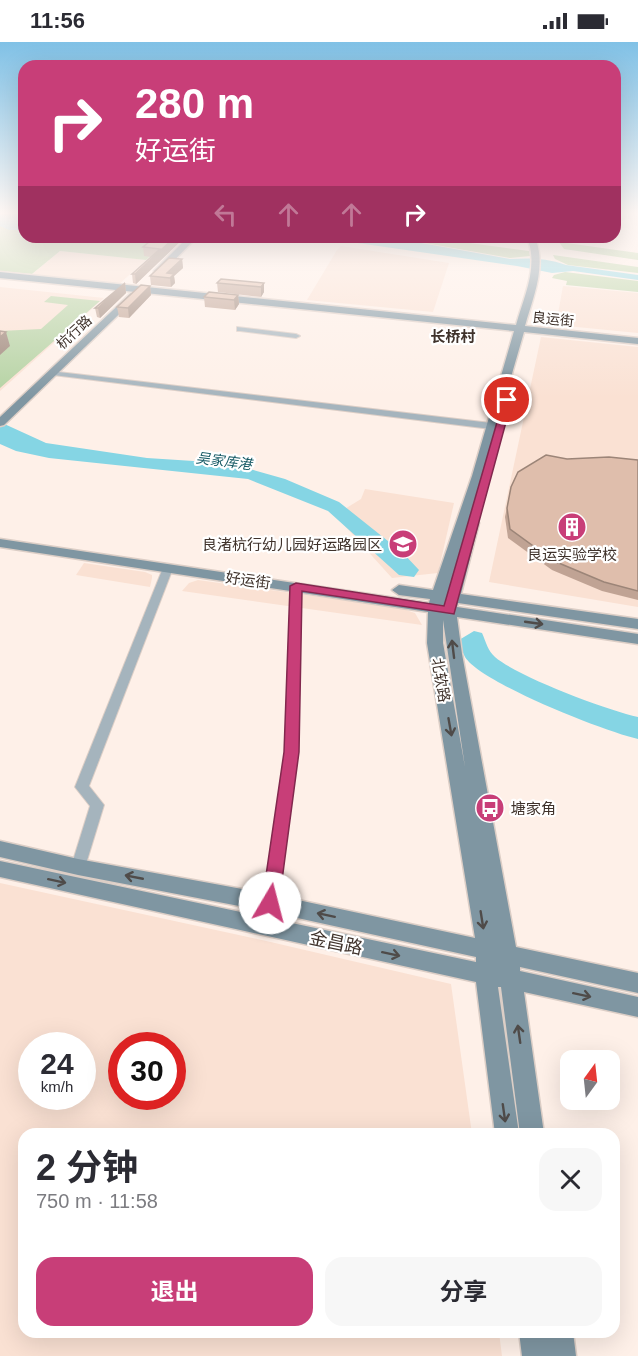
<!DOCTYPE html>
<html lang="zh">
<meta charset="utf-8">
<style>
:root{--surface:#fff;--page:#f7f7f7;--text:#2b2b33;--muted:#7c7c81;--accent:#c83e78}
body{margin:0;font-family:Helvetica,"Noto Sans SC",sans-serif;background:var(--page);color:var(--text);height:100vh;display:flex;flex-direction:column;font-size:22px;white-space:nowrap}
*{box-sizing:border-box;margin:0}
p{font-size:20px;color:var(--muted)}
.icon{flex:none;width:33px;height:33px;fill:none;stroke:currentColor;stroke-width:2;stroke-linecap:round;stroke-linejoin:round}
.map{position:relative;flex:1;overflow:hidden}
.drawer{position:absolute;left:18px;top:1086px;width:602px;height:210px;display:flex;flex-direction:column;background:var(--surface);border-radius:18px;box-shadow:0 6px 24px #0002}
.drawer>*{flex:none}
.banner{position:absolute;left:18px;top:18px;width:603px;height:183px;border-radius:18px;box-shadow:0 6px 24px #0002;background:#c83e78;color:#fff;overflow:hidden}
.needle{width:39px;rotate:15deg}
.tools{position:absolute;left:560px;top:1008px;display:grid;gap:12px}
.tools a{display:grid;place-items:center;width:60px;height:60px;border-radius:12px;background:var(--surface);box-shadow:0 6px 24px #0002;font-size:30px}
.speed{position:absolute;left:18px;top:990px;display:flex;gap:12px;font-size:30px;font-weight:700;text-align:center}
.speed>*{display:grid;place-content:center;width:78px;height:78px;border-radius:50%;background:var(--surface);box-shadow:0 6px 24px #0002;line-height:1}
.speed small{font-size:15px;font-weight:400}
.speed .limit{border:9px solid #d22;background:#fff;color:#111}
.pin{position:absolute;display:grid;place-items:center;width:51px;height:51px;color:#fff;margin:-26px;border:3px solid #fff;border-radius:50%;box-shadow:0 2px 6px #0007}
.me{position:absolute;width:66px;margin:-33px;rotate:8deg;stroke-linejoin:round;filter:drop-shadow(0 0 4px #0008)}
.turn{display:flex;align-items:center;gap:21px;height:126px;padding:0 18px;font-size:27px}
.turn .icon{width:78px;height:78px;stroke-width:2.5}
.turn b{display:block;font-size:42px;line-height:51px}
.lanes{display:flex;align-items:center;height:57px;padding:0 18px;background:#0003;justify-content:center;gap:30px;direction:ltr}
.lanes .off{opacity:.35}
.round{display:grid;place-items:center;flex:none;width:63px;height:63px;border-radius:18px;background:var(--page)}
.overview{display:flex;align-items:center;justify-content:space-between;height:102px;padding:0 18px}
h1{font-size:36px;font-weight:700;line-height:45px}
.action{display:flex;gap:12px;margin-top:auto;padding:12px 18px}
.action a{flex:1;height:69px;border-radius:18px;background:var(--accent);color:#fff;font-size:24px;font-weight:700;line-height:69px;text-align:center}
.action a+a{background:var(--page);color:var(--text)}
.status{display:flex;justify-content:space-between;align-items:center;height:42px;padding:0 30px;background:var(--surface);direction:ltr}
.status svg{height:16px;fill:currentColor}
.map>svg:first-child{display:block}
.built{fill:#fae1d3;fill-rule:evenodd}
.green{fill:#b4d2a2}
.water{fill:#85d5e4}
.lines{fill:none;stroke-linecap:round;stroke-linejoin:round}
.street-casing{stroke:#dccec6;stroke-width:2}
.secondary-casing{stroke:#dccec6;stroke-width:3}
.street{fill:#a5b4bd;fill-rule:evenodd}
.secondary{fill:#7f96a2;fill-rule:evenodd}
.wall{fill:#c0a394}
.shaded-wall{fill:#9c8578}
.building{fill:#dfbeac;stroke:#9c8578;stroke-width:1.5}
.oneway{stroke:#4f4b49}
.route{fill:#c83e78;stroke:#82284e;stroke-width:1.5}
.labels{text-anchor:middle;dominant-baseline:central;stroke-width:4.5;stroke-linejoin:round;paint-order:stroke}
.far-street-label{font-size:14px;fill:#3f322b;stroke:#fff}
.far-water-label{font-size:14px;font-style:italic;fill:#155964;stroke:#fff}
.far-quarter-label{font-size:15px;font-weight:bold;fill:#3f322b;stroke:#fff}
.poi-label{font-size:15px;fill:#3f322b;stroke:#fff;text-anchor:end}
.street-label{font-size:15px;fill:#3f322b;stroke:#fff}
.near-street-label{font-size:18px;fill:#3f322b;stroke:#fff}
</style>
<div class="status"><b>11:56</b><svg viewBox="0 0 49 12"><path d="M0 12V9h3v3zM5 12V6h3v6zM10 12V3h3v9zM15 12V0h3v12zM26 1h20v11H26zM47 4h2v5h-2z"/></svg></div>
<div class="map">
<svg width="638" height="1314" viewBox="0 0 638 1314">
<rect width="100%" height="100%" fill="#fef0e8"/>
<g class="built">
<path d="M341 204 449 221 433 270 307 258 337 208Z"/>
<path d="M60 209 146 218 118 243 30 234Z"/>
<path d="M563 244 638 251V291L556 283Z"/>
<path d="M0 245 104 256 0 349Z"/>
<path d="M541 295 638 305V565L489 540Z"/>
<path d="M365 447 454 461 438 531 392 536 335 473 361 457Z"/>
<path d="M84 521 145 530 152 533V536L150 545 76 533Z"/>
<path d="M198 538 400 566 415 571 422 583 182 549 189 541Z"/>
<path d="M0 841 262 898 451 942 472 1092H24V1290H499L502 1314H0ZM32 1004H82V1054H32ZM122 1004H172V1054H122Z"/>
</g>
<g class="green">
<path d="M0 172H24V195H171L146 218 60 209 32 232 0 229Z"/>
<path d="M391 195H424L529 209 530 214 510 216Z"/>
<path d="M559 200 638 211V218L564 207Z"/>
<path d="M553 213 638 225V231L568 223 555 217Z"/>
<path d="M565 230 638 239V250L566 243 567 239 552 236 554 233Z"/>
<path d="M51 254 100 259 0 346V289L41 287 68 263 44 260Z"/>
</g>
<g class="water">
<path d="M0 172H24V188H9L0 184Z"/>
<path d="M316 195H388L510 217C530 216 546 216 566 223L638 233V238L573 229 552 231 517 224Z"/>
<path d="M0 380 46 401 147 416 209 420 250 427 285 437 339 460 403 511 419 528 414 535 399 533 328 469 248 437 49 416 16 409 0 402Z"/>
<path d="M474 589 482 591C486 600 488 609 495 615 518 635 607 668 638 675V697C606 690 481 641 465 615 462 610 461 603 459 598Z"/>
</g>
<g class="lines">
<g class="street-casing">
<g id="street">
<path d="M237 285 296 292 300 294 296 296 240 289H237Z"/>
<path d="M50 329 491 381 495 384 491 387 53 333H50Z"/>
<path d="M168 523 173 526 89 744 104 763 85 825 83 829 78 831 73 829 71 825 90 764 75 745 163 526Z"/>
<path d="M296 541 301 544 297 709 277 861 275 866 270 867 265 866 263 861 285 709 291 544Z"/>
</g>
</g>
<g class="secondary-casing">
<g id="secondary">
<path d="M188 195H197L160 233H154V229Z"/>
<path d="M527 195H535C547 225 533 255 525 284L638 296V302L524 290 470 477 477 478 479 481 461 552 638 577V587L458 561 457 565 638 592V602L457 575 462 612 516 905 638 931V951L520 925V929L638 955V975L524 950 544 1092H520L501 945H498L519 1092H495L476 940 0 835V819L476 920V915L270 870 78 833 0 815V799L78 817 270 852 475 896 427 601 428 570 0 505V497L429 561 430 557 399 553 392 548 399 543 433 548 472 434 514 289 0 236V230L516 283C524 254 539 225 527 195ZM443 578 465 725 443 601Z"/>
<path d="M131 251 139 253 4 383 0 384V375Z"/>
<path d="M519 1290H573L576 1314H522Z"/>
</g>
</g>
<use href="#street" class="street"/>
<use href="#secondary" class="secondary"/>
</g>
<g class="wall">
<path d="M155 195H185L136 242 133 241 132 232 151 215 144 214 143 205Z"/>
<path d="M182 217 183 226 174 234 175 241 171 245 151 243 150 234Z"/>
<path d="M125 241 126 251 100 276 97 275 95 266Z"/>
<path d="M217 241H264V250L261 255 218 250Z"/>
<path d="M150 244 151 253 129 276 119 275 117 265Z"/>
<path d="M238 253 239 262 235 268 205 265 204 255Z"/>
<path d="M567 417 638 418V558L602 549 552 528 508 496 505 475 511 445Z"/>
</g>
<g class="shaded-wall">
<path d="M175 195H185L136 242 135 232Z"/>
<path d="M182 217 183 226 174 234 175 241 171 245 170 236 167 231Z"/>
<path d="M125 241 126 251 100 276 98 266Z"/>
<path d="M264 241V250L261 255V245Z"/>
<path d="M150 244 151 253 129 276 128 266Z"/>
<path d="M238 253 239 262 235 268 234 258Z"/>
<path d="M6 290 10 304 0 313V295Z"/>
</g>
<g class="building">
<path d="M155 195H175L135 232H132L160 207 143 205Z"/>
<path d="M169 216 182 217 167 231 174 232 170 236 150 234Z"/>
<path d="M221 237 264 241 261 245 217 241Z"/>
<path d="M125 241 98 266H95Z"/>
<path d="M141 243 150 244 128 266 117 265Z"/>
<path d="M209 250 238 253 234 258 204 255Z"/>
<path d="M0 289 6 290 0 295Z"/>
<path d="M546 413 567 417 609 415 638 418V549L604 540 554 519 510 487 507 466 511 445 518 430Z"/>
</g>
<defs><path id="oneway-shaft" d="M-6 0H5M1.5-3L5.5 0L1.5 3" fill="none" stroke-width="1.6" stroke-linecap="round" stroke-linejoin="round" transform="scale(1.5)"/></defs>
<g class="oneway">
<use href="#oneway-shaft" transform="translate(534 581) rotate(8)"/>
<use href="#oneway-shaft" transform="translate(453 607) rotate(-97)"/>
<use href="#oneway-shaft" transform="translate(450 685) rotate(80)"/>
<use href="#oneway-shaft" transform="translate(134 835) rotate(-169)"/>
<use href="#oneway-shaft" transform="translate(57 839) rotate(12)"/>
<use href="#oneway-shaft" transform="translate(326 873) rotate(-168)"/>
<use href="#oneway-shaft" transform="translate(482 878) rotate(81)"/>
<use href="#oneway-shaft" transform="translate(391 912) rotate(12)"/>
<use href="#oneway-shaft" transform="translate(582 953) rotate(12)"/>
<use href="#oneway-shaft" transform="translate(519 992) rotate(-98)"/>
<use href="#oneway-shaft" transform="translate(504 1071) rotate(82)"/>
</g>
<linearGradient id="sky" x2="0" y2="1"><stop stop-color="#80c1e6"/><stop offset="0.48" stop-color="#fff8f5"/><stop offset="1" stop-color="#fff8f5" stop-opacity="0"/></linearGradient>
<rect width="638" height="356" fill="url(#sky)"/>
<path class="route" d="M504 356 512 358 454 572 302 549 299 710 279 861 276 866 270 869 264 866 262 861 284 710 290 544 296 541 444 564Z"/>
<defs>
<g id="building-disc" transform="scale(1.5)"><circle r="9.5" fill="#c83e78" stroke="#fff"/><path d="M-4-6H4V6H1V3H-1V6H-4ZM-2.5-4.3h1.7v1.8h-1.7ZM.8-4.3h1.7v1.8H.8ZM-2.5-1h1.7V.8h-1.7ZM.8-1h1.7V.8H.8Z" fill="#fff"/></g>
<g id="school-disc" transform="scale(1.5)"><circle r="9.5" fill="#c83e78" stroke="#fff"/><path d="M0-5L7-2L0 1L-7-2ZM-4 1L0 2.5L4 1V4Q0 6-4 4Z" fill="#fff"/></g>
<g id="bus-disc" transform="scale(1.5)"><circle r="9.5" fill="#c83e78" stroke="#fff"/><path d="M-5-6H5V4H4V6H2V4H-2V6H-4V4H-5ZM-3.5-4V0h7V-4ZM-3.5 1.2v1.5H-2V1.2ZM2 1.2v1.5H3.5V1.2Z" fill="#fff"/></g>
</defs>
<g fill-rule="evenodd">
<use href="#building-disc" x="572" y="485"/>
<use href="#school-disc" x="403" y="502"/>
<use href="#bus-disc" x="490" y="766"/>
</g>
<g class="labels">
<g class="far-street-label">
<text transform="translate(553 277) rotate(6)">良运街</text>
<text transform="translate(74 290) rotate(-43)">杭行路</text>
</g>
<g class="far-water-label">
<text transform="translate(224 419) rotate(7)">吴家库港</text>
</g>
<g class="far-quarter-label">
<text x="453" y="294">长桥村</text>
</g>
<g class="poi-label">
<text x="382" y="502">良渚杭行幼儿园好运路园区</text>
<text x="572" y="512" text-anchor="middle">良运实验学校</text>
<text x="511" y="766" text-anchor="start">塘家角</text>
</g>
<g class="street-label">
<text transform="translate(248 538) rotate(8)">好运街</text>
<text transform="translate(441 638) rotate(80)">北软路</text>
</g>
<g class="near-street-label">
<text transform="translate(336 901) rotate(12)">金昌路</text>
</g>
</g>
</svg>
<div class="tools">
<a><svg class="needle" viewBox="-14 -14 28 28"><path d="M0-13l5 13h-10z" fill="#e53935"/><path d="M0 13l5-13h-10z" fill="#7c7c81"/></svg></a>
</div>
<div class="speed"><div>24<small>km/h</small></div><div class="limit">30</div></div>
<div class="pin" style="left:507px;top:358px;background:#d93025"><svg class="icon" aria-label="arrive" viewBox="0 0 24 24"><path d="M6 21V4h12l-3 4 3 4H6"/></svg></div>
<svg class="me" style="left:270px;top:861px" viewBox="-20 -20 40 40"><circle r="19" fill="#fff"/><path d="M0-13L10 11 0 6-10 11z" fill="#c83e78"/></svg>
<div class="banner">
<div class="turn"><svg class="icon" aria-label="right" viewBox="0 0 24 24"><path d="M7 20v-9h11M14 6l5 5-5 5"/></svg><div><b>280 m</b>好运街</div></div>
<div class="lanes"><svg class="icon off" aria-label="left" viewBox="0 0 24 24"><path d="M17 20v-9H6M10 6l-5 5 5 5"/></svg><svg class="icon off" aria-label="ahead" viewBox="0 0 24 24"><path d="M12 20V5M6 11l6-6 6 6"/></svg><svg class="icon off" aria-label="ahead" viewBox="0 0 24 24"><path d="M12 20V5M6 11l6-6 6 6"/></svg><svg class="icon" aria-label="right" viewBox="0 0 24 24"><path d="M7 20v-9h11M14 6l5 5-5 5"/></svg></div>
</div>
<section class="drawer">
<div class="overview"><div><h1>2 分钟</h1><p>750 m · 11:58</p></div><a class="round"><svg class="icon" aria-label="close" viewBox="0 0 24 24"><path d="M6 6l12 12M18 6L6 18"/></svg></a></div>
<div class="action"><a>退出</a><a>分享</a></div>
</section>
</div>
